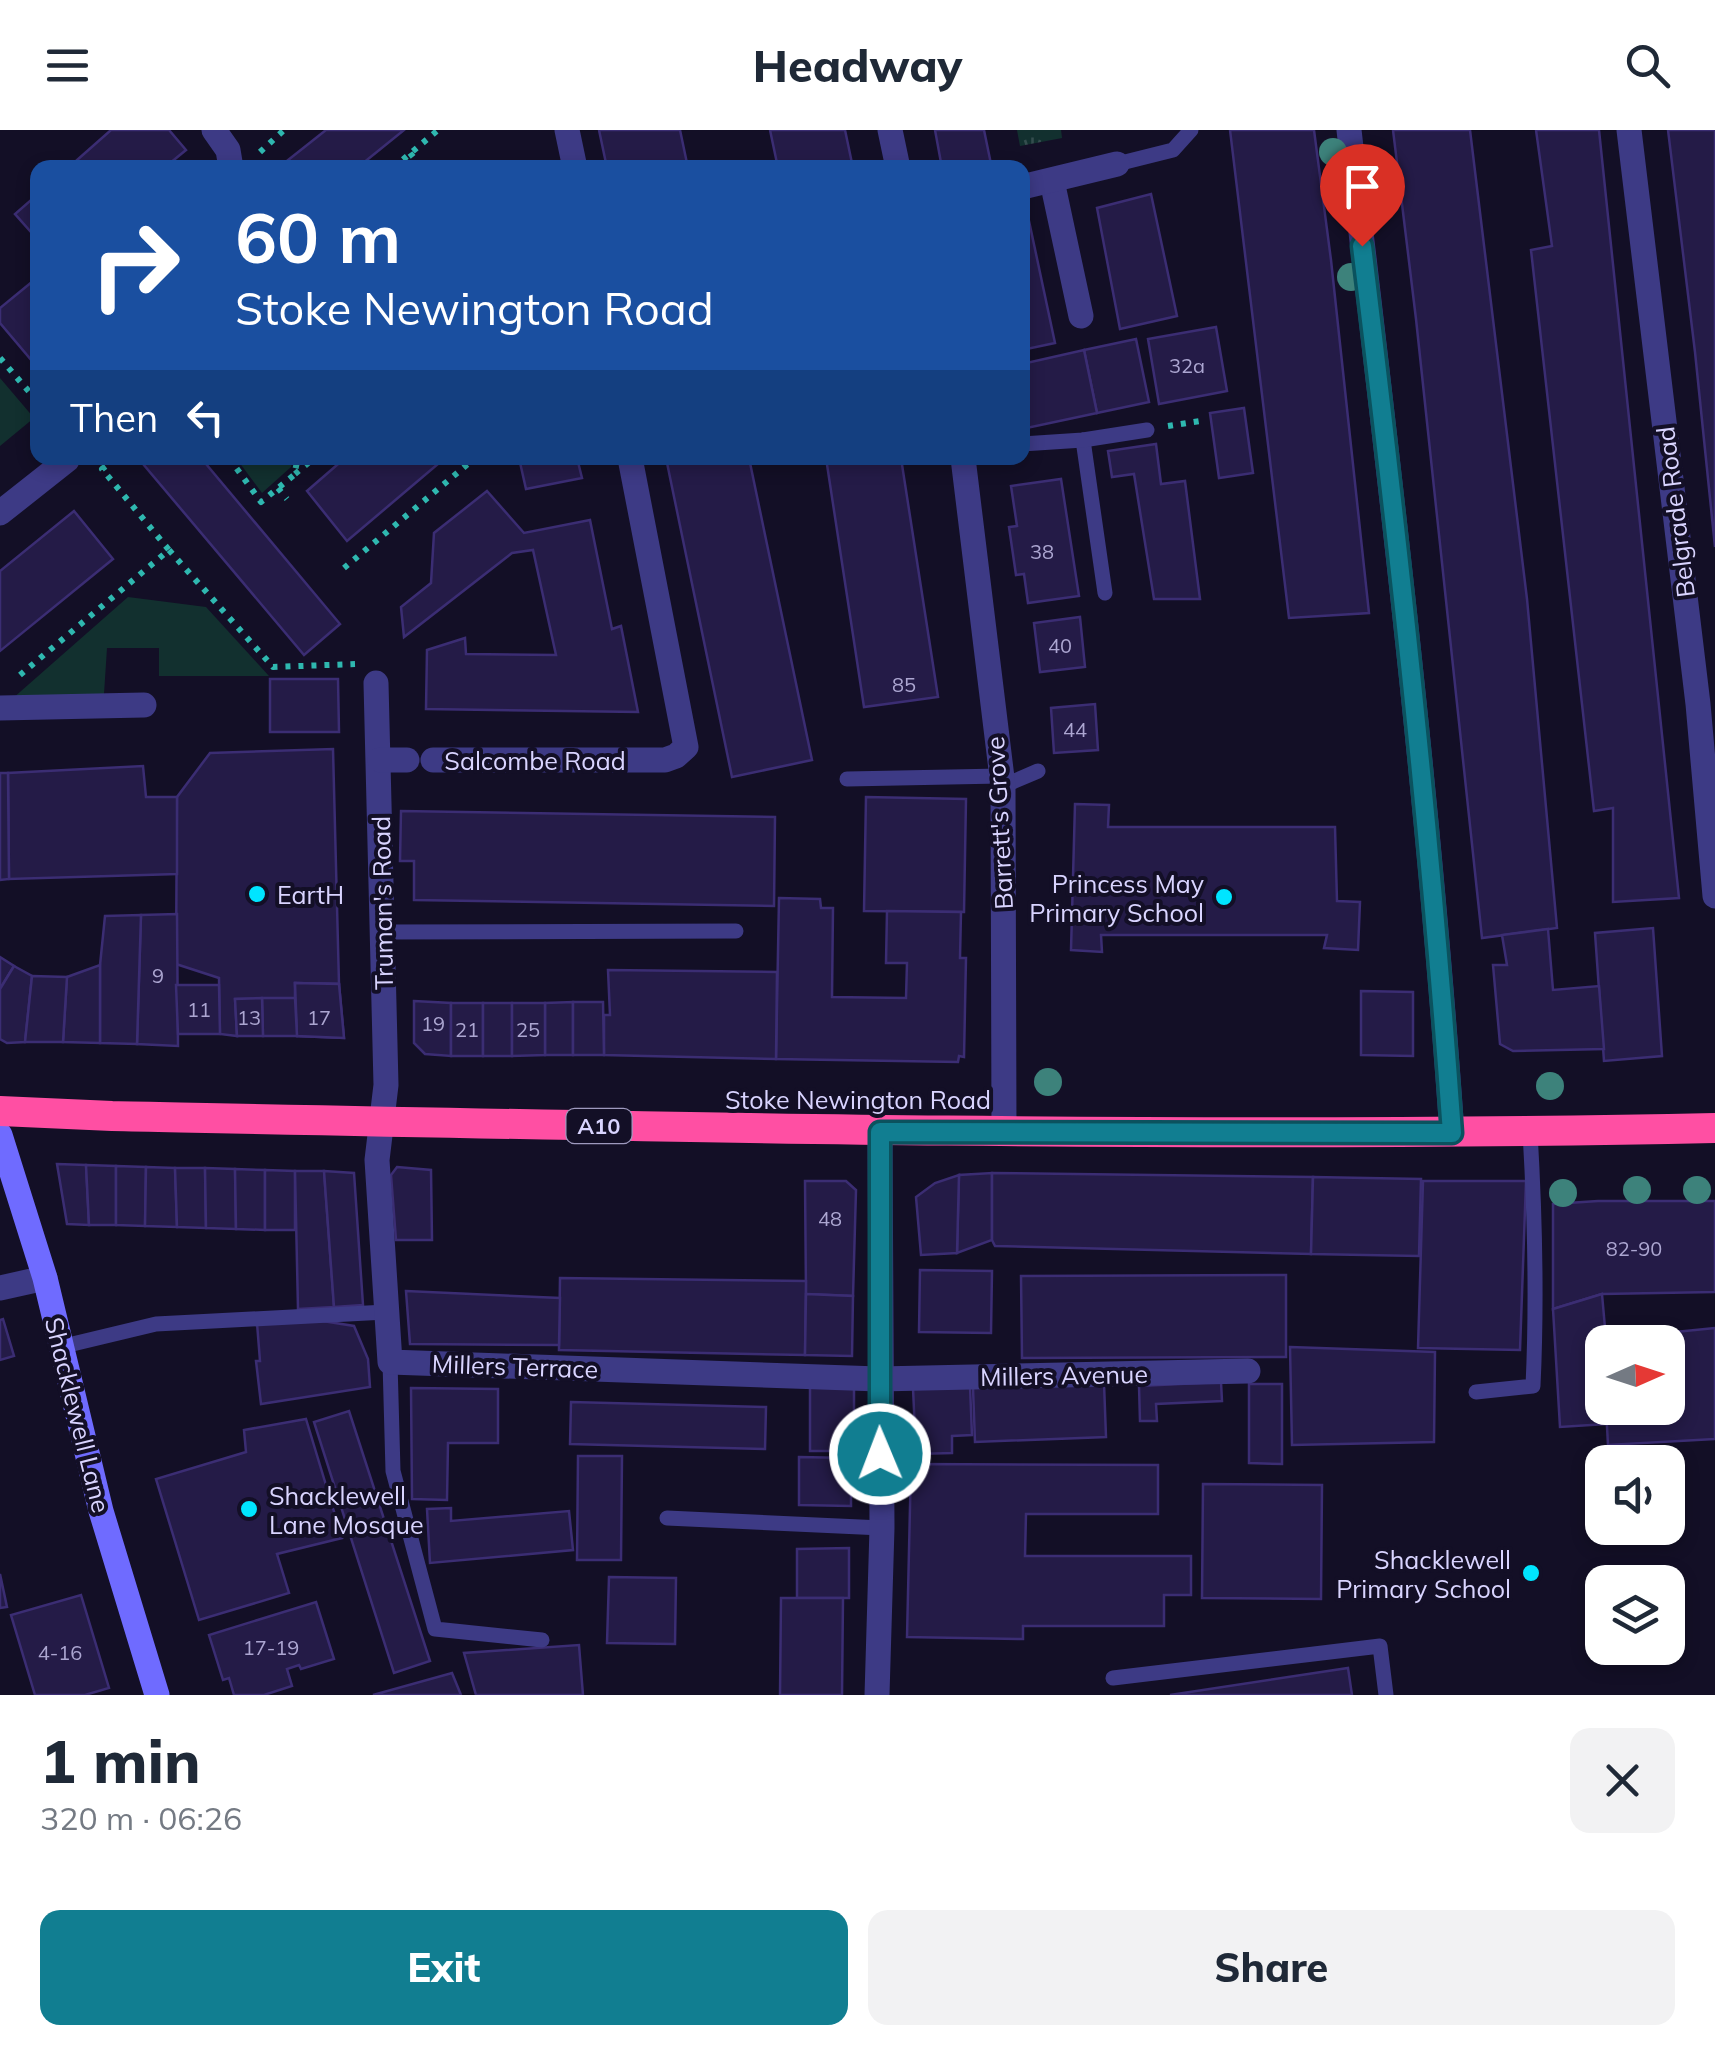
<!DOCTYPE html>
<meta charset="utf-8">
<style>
:root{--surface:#fff;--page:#f2f2f3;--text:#1f2937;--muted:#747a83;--accent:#117e91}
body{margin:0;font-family:Mulish,sans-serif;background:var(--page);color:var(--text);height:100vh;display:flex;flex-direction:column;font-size:38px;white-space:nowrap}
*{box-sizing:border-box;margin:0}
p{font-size:32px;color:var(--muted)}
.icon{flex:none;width:55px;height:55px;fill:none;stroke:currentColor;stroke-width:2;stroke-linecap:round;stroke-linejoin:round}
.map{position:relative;height:1565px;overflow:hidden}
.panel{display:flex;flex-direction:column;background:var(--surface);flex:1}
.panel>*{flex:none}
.guide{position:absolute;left:30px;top:30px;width:1000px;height:305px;border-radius:20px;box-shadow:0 5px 15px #0003;background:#1a4fa0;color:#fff;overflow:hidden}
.needle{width:65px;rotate:87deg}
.tools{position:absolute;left:1585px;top:1195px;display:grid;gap:20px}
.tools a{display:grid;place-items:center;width:100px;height:100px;border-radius:20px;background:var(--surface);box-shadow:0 5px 15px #0003;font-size:50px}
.pin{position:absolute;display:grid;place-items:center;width:85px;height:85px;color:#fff;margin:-102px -42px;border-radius:50% 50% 50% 0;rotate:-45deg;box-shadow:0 0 10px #0007}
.pin .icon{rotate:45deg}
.me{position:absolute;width:110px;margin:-55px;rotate:359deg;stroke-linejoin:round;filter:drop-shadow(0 0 8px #0008)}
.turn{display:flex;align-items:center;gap:35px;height:210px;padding:0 40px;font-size:45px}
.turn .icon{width:130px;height:130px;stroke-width:2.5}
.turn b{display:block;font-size:70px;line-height:85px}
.then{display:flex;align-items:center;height:95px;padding:0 40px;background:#0003;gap:20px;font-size:38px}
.round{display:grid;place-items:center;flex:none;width:105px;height:105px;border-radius:20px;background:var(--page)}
.overview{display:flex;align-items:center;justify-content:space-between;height:170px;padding:0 40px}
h1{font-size:60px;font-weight:800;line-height:75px}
.cta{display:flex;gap:20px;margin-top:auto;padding:20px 40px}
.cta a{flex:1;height:115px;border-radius:20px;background:var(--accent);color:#fff;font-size:40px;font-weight:800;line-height:115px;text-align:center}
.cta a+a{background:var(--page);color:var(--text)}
header{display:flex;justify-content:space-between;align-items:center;height:130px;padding:0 40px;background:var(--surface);font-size:45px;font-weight:800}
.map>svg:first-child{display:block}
.green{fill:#12302f}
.park{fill:url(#park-tufts)}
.building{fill:#241b47;stroke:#3b2d73;stroke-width:2.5}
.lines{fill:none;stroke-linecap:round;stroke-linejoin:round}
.path{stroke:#2fb8b0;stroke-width:6;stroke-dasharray:5 8;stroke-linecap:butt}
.lane{stroke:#3d3a85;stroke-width:15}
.street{stroke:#3d3a85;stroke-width:25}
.secondary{stroke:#6f6bff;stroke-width:25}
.highway{stroke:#ff4fa3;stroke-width:30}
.tree{fill:#3d827b}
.route-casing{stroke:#0b525e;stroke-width:25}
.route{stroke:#117e91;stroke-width:18}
.poi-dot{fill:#00e5ff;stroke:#130f26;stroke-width:4}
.labels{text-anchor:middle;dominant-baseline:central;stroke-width:8;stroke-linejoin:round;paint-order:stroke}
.number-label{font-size:20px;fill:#aca6d1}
.shield{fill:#130f26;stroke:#9e99be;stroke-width:2.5}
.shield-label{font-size:22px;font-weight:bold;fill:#d9d4ff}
.street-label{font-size:25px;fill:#d9d4ff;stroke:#130f26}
.poi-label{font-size:25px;fill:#d9d4ff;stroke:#130f26;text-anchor:end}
</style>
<header><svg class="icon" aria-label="menu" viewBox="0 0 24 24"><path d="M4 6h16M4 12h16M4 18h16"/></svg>Headway<svg class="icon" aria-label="search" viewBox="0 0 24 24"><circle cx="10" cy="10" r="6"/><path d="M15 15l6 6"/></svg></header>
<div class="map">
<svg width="1715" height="1565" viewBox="0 0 1715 1565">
<defs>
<pattern id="park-tufts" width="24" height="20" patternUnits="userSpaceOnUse" patternTransform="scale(2.5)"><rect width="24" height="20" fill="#12302f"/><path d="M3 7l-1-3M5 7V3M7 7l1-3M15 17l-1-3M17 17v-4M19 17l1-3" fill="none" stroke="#344d4e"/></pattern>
</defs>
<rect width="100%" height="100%" fill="#130f26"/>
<g class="green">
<path d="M0 248 34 288 0 316Z"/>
<path d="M236 328H293L291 337 262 363Z"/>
<path d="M128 467 206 477 269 546H159V518H107L104 564 12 569Z"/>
</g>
<path class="park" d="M1017 0H1061L1062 8 1020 16Z"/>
<g class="building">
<path d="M111 0H169L186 20 164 38H68Z"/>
<path d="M326 0H404L357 38H278Z"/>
<path d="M599 0H680L688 38H607Z"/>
<path d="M770 0H845L853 38H778Z"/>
<path d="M935 0H984L991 34 973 38H942Z"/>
<path d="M1230 0H1314L1331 130 1369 483 1289 488Z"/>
<path d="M1393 0H1470L1527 469 1557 798 1482 808 1416 189Z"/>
<path d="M1536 0H1599L1679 768 1613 772V678L1594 681 1531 120 1552 116Z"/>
<path d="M1668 0H1715V417L1695 222Z"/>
<path d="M38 64V110L15 84Z"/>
<path d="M1151 64 1177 186 1120 199 1097 78Z"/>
<path d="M1029 91 1055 213 1022 220V93Z"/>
<path d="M38 147V238L0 193V178Z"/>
<path d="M1216 197 1227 261 1159 274 1148 209Z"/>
<path d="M1136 209 1149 272 1097 283 1084 220Z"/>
<path d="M1084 220 1097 283 1022 299V234Z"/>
<path d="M1244 278 1253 343 1219 348 1210 283Z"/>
<path d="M1156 314 1161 354 1185 351 1200 469H1154L1134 344 1112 347 1108 321Z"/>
<path d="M138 328H201L340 494 304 525Z"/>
<path d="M345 328H445L347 411 307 361Z"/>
<path d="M519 328H577L582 348 526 359Z"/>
<path d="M666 328H749L812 630 732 647Z"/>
<path d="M826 328H901L938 567 864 577Z"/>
<path d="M1061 349 1079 466 1028 473 1024 444 1016 445 1009 397 1017 396 1011 356Z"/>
<path d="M487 361 524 403 590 390 612 499 621 496 638 582 426 579 427 520 465 508 466 524 556 525 533 420 512 423 404 507 401 477 431 453 434 403Z"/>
<path d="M74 381 113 429 0 521V441Z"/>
<path d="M1080 487 1085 537 1040 542 1034 493Z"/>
<path d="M270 549H338L339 602H270Z"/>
<path d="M1095 574 1098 620 1054 623 1051 578Z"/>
<path d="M333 619 339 854 295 853V868L235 869 237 906 220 904 219 848 176 834 177 667 210 623Z"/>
<path d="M143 636 146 667H177V744L9 749 8 643Z"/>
<path d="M0 643H8L9 749 0 750Z"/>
<path d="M866 667 966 669 964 782 864 781Z"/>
<path d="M1075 674 1109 675 1108 697H1335L1337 771 1360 772 1358 820 1324 818 1327 805H1101L1102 822 1071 820Z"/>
<path d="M401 681 775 687 774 776 414 770V731H400Z"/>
<path d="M779 768 820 769 821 778H833L832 867 906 868 907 833H886L887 781 961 782 960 828H966L964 927 959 926 958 932 776 929Z"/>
<path d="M177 784 178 916 137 914 141 785Z"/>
<path d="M141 785 137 914 100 913V835L105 786Z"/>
<path d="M1653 798 1662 926 1604 931 1595 803Z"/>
<path d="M1548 799 1553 860 1599 856 1604 919 1513 921 1500 914 1493 835H1507L1502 805Z"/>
<path d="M0 827 14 836 0 859Z"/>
<path d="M100 835V913L63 912 67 847Z"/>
<path d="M14 836 32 846 25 912 7 913 0 909V859Z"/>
<path d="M608 840 777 842 776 929 604 925V885H610Z"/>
<path d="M32 846 67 847 63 912H25Z"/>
<path d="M295 853 339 854 344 908 297 906Z"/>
<path d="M295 853 339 854 344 908 297 906Z"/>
<path d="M176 855H219L220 904H178Z"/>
<path d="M1361 861 1413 862V926L1361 925Z"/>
<path d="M262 868H295L297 906H263Z"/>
<path d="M262 868 263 906H237L235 869Z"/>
<path d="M414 871 451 873V926L425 924 414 913Z"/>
<path d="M573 872V925H545V873Z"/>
<path d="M573 872H603L604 925H573Z"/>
<rect x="451" y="873" width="32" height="53"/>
<rect x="483" y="873" width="29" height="53"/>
<path d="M512 873H545V925L512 926Z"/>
<path d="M57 1034 86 1035 89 1095 67 1094Z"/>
<path d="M86 1035 116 1036V1095H89Z"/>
<path d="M116 1036 146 1037 145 1096 116 1095Z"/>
<path d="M146 1037 175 1038 177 1097 145 1096Z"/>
<path d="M397 1037 431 1040 432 1110H396L391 1045Z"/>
<path d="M175 1038H205L206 1098 177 1097Z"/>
<path d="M205 1038 235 1039 236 1099 206 1098Z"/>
<path d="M235 1039 265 1040V1100L236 1099Z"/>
<path d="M265 1040 295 1041V1100H265Z"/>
<path d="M295 1041H324L334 1177 298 1179Z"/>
<path d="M324 1041 354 1043 363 1175 334 1177Z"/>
<path d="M992 1043V1110L957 1123 959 1045Z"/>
<path d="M992 1043 1313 1047 1311 1124 995 1116 992 1110Z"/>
<path d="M959 1045 957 1123 921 1125 916 1067 935 1053Z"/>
<path d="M1313 1047 1421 1049 1419 1126 1311 1124Z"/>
<path d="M805 1051H846L856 1060 853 1166 806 1164Z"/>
<path d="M1423 1051H1526L1520 1220 1418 1218Z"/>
<path d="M1598 1071H1715V1162L1602 1164 1553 1179V1074Z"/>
<path d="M920 1140 992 1141 991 1203 919 1202Z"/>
<path d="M1286 1145V1227L1022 1228 1021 1146Z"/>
<path d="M560 1148 806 1151 805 1225 559 1220Z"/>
<path d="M406 1161 560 1168 559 1215 410 1214Z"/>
<path d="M806 1164 853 1166 852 1226 805 1225Z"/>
<path d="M1602 1164 1606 1209V1212H1602V1278H1606V1294L1560 1297 1553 1179Z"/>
<path d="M3 1189 14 1226 0 1230V1190Z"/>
<path d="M310 1189 354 1196 368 1229 370 1257 261 1274 256 1231H260L257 1193Z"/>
<path d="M1715 1198V1309L1608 1315 1606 1278H1668V1212H1606V1209Z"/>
<path d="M1290 1217 1435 1222 1434 1312 1292 1315Z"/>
<path d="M1221 1252 1222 1271 1156 1274 1157 1291H1140L1139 1256Z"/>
<path d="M1104 1253 1106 1307 975 1312 973 1258Z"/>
<path d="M1249 1254H1282V1334L1249 1333Z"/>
<rect x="810" y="1256" width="44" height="65"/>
<path d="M970 1256 972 1305 952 1306V1323L916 1324 913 1258Z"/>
<path d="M411 1258 498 1259V1313H448L447 1370 412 1369Z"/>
<path d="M571 1272 766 1277 765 1319 570 1314Z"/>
<path d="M349 1281 430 1531 394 1543 314 1292Z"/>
<path d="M306 1289 342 1408 277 1424 289 1463 199 1490 156 1349 246 1322 244 1300Z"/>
<path d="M578 1326H622L621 1430H577Z"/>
<path d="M799 1327 851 1328V1376L799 1375Z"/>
<path d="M911 1334 1158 1335V1384H1026L1025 1426H1191V1465H1164V1496H1023V1509L907 1507Z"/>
<path d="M1203 1354 1322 1355 1321 1469 1202 1468Z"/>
<path d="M451 1378V1391L569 1381 573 1420 430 1433 427 1379Z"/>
<path d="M849 1418V1468H797V1419Z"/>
<path d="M0 1444 7 1477 0 1478Z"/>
<path d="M609 1447 676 1448 675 1514 607 1513Z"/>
<path d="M81 1465 109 1558 85 1565H35L11 1485Z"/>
<path d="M781 1468H843L842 1565H780Z"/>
<path d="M316 1472 334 1529 301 1539 299 1535 287 1539 292 1556 264 1565H234L229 1548 223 1550 209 1505Z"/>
<path d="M579 1515 583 1565H476L464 1523Z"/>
<path d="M1348 1538 1352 1565H1170Z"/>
<path d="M452 1543 461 1565H373Z"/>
</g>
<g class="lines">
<g class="path">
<path d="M260 22 284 0"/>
<path d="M410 23 422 38"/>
<path d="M393 38 438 0"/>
<path d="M0 228 38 272"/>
<path d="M1168 296 1200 291"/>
<path d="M229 328 261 372 294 345 298 328"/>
<path d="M295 344 314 328"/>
<path d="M278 358 287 369"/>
<path d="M169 420 273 537 355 534"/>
<path d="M344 438 475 328"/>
<path d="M20 545 169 420 102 339 117 328"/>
</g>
<g class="lane">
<path d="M1117 34 1173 20 1191 0"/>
<path d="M1083 310 1105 463"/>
<path d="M1022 314 1083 310 1147 300"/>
<path d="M847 649 1001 646"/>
<path d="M1003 656 1038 641"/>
<path d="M383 802 736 801"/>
<path d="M60 1217 156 1194 386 1182"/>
<path d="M390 1232 393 1341 435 1499 542 1510"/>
<path d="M1476 1262 1533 1256C1537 1171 1535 1087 1530 1002"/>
<path d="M667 1388 882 1398"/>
<path d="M1113 1548 1380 1516 1386 1565"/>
</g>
<g class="street">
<path d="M214 0 228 20 231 38"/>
<path d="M567 0 575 38"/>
<path d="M890 0 898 38"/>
<path d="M1349 0C1388 334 1429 668 1452 1003"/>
<path d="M1629 0 1698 574 1715 766"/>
<path d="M1052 51 1081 186"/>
<path d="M1022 57 1117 34"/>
<path d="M963 328 1003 656 1004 1001"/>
<path d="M0 383 67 330"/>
<path d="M376 553 386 955 377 1030 390 1232 879 1249 1248 1241"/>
<path d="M0 578 144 575"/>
<path d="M380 630H407"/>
<path d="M433 630H665L676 626 686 617 630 328"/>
<path d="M0 1158 45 1148"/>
<path d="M877 1565 882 1398 880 1001"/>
</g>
<path class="secondary" d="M0 1005 45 1148 101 1381 157 1565"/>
<path class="highway" d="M0 981 112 986C647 997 1181 1009 1715 998"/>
</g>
<g class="tree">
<circle cx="1333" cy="22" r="14"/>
<circle cx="1351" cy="147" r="14"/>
<circle cx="1048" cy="952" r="14"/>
<circle cx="1550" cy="956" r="14"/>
<circle cx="1637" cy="1060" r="14"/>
<circle cx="1697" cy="1060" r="14"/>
<circle cx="1563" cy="1063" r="14"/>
</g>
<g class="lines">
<g class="route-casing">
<path id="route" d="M880 1324V1002L1452 1003C1431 707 1398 411 1362 116"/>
</g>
<use href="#route" class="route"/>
</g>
<g class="poi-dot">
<circle cx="257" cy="764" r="10"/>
<circle cx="1224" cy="767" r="10"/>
<circle cx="249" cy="1379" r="10"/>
<circle cx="1531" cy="1443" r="10"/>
</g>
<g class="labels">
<g class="number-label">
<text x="1187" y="235">32a</text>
<text x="1042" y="421">38</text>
<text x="1060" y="515">40</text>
<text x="904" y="554">85</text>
<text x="1075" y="599">44</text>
<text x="158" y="845">9</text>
<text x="199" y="879">11</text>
<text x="249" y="887">13</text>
<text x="319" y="887">17</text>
<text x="433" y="893">19</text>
<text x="467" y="899">21</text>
<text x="528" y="899">25</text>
<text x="830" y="1088">48</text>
<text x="1634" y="1118">82-90</text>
<text x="271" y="1517">17-19</text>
<text x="60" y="1522">4-16</text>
</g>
<rect class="shield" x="566.5" y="979" width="65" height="34" rx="8"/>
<g class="shield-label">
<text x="599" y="996">A10</text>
</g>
<g class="street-label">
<text transform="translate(1675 382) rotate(-97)">Belgrade Road</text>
<text x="535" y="630">Salcombe Road</text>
<text transform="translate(999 693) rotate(-93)">Barrett's Grove</text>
<text transform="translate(382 773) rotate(-91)">Truman's Road</text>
<text x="858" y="969">Stoke Newington Road</text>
<text transform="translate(515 1236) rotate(2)">Millers Terrace</text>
<text transform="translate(1064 1245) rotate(-1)">Millers Avenue</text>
<text transform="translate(78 1285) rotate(76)">Shacklewell Lane</text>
</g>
<g class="poi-label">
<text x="1204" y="753">Princess May<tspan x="1204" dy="29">Primary School</tspan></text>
<text x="277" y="764" text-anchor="start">EartH</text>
<text x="269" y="1365" text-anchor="start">Shacklewell<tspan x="269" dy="29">Lane Mosque</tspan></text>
<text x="1511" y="1429">Shacklewell<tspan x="1511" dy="29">Primary School</tspan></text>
</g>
</g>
</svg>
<div class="tools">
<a><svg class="needle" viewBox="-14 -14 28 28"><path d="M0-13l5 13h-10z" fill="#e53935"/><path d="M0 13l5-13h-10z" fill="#747a83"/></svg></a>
<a><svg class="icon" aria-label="sound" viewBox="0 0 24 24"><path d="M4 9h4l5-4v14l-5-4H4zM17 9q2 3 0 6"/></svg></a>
<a><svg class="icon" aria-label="layers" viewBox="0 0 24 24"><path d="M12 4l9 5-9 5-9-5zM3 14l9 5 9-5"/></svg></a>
</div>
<div class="pin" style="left:1362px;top:116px;background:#d93025"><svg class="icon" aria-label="arrive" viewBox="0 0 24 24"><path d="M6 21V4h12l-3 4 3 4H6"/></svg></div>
<svg class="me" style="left:880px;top:1324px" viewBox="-20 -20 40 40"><circle r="17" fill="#117e91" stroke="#fff" stroke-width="3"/><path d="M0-11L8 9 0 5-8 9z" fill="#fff"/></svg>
<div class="guide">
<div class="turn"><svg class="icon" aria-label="right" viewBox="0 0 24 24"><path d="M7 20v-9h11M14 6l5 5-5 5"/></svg><div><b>60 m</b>Stoke Newington Road</div></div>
<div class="then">Then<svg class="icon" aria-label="left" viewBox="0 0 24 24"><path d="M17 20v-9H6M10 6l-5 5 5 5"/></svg></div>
</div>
</div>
<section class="panel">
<div class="overview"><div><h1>1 min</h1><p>320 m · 06:26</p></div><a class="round"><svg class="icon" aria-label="close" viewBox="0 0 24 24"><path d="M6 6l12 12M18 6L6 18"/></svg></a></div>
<div class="cta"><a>Exit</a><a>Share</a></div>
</section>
